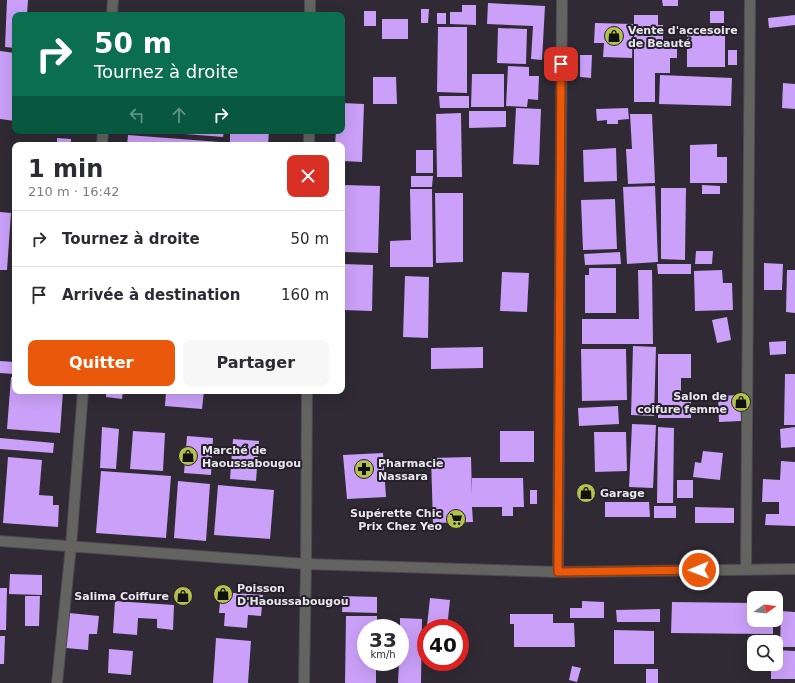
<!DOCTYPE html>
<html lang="fr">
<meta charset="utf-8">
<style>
:root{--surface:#fff;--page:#f7f7f7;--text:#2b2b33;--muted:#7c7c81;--line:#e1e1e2;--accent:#ea580c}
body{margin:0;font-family:"DejaVu Sans",sans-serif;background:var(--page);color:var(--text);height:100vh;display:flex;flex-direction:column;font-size:15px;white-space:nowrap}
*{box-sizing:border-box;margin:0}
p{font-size:13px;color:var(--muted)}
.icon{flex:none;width:22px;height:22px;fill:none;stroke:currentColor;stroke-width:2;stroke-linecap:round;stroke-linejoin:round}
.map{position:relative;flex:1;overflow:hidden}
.drawer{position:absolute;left:12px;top:142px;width:333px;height:252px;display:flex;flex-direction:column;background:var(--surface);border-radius:8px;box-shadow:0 4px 16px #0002}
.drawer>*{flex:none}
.banner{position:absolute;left:12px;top:12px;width:333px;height:122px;border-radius:8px;box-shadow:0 4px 16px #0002;background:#0b6e4f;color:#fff;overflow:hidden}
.needle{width:26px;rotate:76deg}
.controls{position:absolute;left:747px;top:591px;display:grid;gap:8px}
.controls a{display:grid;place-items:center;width:36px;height:36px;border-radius:8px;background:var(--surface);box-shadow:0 4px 16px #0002;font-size:20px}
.speed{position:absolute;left:357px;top:619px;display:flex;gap:8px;font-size:20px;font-weight:700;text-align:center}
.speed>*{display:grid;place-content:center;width:52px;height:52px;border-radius:50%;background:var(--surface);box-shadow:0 4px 16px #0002;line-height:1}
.speed small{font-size:10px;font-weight:400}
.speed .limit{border:6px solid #d22;background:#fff;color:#111}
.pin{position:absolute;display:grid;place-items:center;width:34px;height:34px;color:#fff;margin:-17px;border-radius:8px;box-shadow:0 2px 6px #0006}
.me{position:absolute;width:44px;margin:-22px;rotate:269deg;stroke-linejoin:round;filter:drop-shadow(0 0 3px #0008)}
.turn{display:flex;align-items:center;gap:14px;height:84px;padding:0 16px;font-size:18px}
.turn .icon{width:52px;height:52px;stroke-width:2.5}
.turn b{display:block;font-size:28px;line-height:34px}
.lanes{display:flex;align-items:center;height:38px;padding:0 16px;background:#0003;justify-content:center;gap:20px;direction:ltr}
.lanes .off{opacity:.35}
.round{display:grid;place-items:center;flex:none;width:42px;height:42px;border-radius:8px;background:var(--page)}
.head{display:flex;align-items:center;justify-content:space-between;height:68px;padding:0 16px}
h1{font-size:24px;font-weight:600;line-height:30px}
.button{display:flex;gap:8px;margin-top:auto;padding:8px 16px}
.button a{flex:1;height:46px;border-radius:8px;background:var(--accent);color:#fff;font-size:16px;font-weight:600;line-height:46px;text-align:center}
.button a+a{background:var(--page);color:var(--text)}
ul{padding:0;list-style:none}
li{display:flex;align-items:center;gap:12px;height:56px;padding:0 16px;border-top:1px solid var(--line)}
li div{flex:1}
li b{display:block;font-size:15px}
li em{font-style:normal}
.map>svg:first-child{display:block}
.building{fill:#caa0f8}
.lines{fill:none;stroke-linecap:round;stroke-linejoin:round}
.minor-casing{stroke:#4d4852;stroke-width:12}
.tertiary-casing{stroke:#4d4852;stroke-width:12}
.minor{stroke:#63645f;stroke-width:10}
.tertiary{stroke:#63645f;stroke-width:10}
.route-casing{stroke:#983908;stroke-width:10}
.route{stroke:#ea580c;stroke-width:7}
.labels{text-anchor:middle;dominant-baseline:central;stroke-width:4;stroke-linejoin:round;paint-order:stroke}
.poi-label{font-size:11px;font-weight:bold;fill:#e9e6ed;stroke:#25202a;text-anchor:start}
</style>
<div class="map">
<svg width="795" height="683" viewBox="0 0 795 683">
<rect width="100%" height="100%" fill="#2f2a34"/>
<g class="building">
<path d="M7 0H28L27 15H15V48L5 47Z"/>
<path d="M662 0H678V6H663Z"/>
<path d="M488 3 545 6 542 60 531 59 533 26 487 24Z"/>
<path d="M462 5H476V25L450 24V12H462Z"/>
<path d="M421 9H429L428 23H421Z"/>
<rect x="364" y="11" width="12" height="15"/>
<rect x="710" y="11" width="14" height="12"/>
<rect x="437" y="13" width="9" height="11"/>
<path d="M634 15H658V25H663V40H677V58H670V73H655V102H634Z"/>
<path d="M795 15V25L769 28 768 18Z"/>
<rect x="382" y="19" width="26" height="20"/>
<path d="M595 23 633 24 632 58 603 57 604 43H594Z"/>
<path d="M438 27H467V93L437 92Z"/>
<path d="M498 28 527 29 526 64 497 63Z"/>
<rect x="687" y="30" width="38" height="37"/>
<rect x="728" y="50" width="9" height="15"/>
<path d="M0 51 15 53V121L0 119Z"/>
<path d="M580 55H592L591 78 580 77Z"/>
<path d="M508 66 529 67V76H539L538 100 528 99 527 107 506 106Z"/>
<path d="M472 74H504V107H471Z"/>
<path d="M660 75 732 78 731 106 659 104Z"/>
<path d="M373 77H396L397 104H373Z"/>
<path d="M783 83 795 84V109L782 108Z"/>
<path d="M439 96H469V108H440Z"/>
<path d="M342 103 364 104 362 162 342 161V145H335L336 131H342Z"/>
<path d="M516 108 541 109 539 165 513 164Z"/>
<path d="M628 108 629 119 618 120V124H607V120L597 121 596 109Z"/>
<path d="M469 111H506V127L469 128Z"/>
<path d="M461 113 462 177H437L436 114Z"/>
<path d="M630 114H652L655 183 628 184 626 149H632Z"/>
<path d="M160 131H224L223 137 159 132Z"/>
<path d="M230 131H269L268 145H230Z"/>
<path d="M128 135 220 142 219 145H127Z"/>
<path d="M57 138 71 139V145H57Z"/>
<path d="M717 144V157H727V183H690V145Z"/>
<path d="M616 148 617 181 584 182 583 150Z"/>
<rect x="416" y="150" width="17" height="23"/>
<path d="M411 176H433L432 187H411Z"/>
<path d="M14 177H15V200H12Z"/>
<path d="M344 185 380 186 378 253 343 252Z"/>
<path d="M702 185 720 186V194H702Z"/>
<path d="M655 186 658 262 627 264 623 187Z"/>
<path d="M661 188H686L685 260 661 259Z"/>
<path d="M410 189H432L433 267H390V241L411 240Z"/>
<path d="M435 193H463V262L436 263Z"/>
<path d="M615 199 617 249 583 250 581 200Z"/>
<path d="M0 212 11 213 7 270H0Z"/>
<path d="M696 251H713L712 264H695Z"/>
<path d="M620 252 621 264 585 265 584 254Z"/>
<path d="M764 263 783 264 782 290H764Z"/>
<path d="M343 264 373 265 372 311 342 310Z"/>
<path d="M657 264H691V274H658Z"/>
<path d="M589 268H616V313H585V275H589Z"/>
<path d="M638 270H652L653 344H582V319H639Z"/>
<path d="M722 270 723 283H732L733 310 695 311 694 271Z"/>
<path d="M787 270H795V313L786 312Z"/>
<path d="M502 272 529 273 527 312 500 311Z"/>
<path d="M405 276 429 277 428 338 403 337Z"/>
<path d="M727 317 731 340 717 343 712 320Z"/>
<path d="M786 341V354L770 355 769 342Z"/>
<path d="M633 346 656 347 654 416 631 415Z"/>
<path d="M483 347V368L431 369V348Z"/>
<path d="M581 349H626L627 400 582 401Z"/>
<path d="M658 354H691V378H681V395H691V418H658Z"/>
<path d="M0 361 15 362 14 374 0 373Z"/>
<path d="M785 374H795V425H784Z"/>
<path d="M11 377H15V391H63L60 433 7 429Z"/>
<path d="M106 391H123L122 399 106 397Z"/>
<path d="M166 391H204L202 409 165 406Z"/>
<path d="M740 395 741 421 719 422 718 396Z"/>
<path d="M618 406 619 424 579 426 578 408Z"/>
<path d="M632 424 656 425 653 488 629 487Z"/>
<path d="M102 427 119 429 116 469 100 468Z"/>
<path d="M658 427 674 428 673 503H657Z"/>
<path d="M795 427V447L781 448 780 429Z"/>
<path d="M133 431 165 433 163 471 130 469Z"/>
<rect x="500" y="431" width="34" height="31"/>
<path d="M594 432H626L627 471 595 472Z"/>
<path d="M187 436 213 438 211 475 184 473Z"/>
<path d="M0 438 54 443 53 453 0 449Z"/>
<path d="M233 439 259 441 256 481 230 479Z"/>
<path d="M703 451 723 453 720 480 693 477 695 462 701 463Z"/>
<path d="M383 453 386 497 347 499 343 455Z"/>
<path d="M8 457 42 460 39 495 53 496V505H59L58 527 3 523Z"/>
<path d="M471 457 472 495V478H523L524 507H513V516H502V507H472L473 522 433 523 431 458Z"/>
<path d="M781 461 795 462V526L765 525 766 514H779V502H762L763 479 780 480Z"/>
<path d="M101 471 171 476 166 538 96 533Z"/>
<rect x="677" y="480" width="16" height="18"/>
<path d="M178 481 210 484 206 541 174 538Z"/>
<path d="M218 485 274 490 270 539 214 535Z"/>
<rect x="530" y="490" width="7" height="14"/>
<path d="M605 502H649L650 517H605Z"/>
<rect x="654" y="506" width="22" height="12"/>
<path d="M695 507 734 508V523H695Z"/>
<path d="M10 574 42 575V595L9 594Z"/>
<path d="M0 588H7L6 630H0Z"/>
<path d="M221 592 263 595 261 616 248 615 247 628 224 626 225 613H219Z"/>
<path d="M25 596H40L39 626H25Z"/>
<path d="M343 596 377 597V613L342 612Z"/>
<path d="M430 598 450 600 447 628 427 626Z"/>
<path d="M115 601 174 605 173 630 157 628V619L138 618 137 635 113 633Z"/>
<path d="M582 601 604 602V618H570V608H582Z"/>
<path d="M672 602 754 603V620H773V634L671 633Z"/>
<path d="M660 609V622H617L616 610Z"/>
<path d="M781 611 795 612V647H780Z"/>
<path d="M69 613 99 616 97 634H89L88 650 66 648Z"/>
<path d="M510 614H553V623H574L575 647H514V624H510Z"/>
<path d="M346 616H377V628H366V662H376V683H345Z"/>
<path d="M400 618 422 619 421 683H398L399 662H400Z"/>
<path d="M614 630 654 631V664H614Z"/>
<path d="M0 636H5L4 664H0Z"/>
<path d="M216 638 251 641 248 683H213Z"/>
<path d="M109 649 133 651 131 675 108 673Z"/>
<path d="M776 650 795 651V679H771V664H776Z"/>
<path d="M572 666 581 668 577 682 569 680Z"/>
<rect x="646" y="669" width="12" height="14"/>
</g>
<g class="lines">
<g class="minor-casing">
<g id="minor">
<path d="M112 15 113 0"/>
<path d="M310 15V0"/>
<path d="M102 145 103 131"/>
<path d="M309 145V131"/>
<path d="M306 564 307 391"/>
<path d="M746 569 750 0"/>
<path d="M558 572 562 0"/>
<path d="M57 683 71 546 83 391"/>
</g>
</g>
<g class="tertiary-casing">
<g id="tertiary">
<path d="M0 541 306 564 558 572 795 569"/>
<path d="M304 683 306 564"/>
</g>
</g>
<use href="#minor" class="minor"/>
<use href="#tertiary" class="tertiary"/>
</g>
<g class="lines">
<g class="route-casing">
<path id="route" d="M561 64 558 572 699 570"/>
</g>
<use href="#route" class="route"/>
</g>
<defs>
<g id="shop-disc" transform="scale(1)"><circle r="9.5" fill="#b5c24a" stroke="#25202a"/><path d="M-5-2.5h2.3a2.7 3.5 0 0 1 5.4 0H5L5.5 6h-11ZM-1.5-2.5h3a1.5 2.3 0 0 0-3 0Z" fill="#111"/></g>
<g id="pharmacy-disc" transform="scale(1)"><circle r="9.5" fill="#b5c24a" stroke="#25202a"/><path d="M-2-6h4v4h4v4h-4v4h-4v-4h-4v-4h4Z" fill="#111"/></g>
<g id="supermarket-disc" transform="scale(1)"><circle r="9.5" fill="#b5c24a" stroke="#25202a"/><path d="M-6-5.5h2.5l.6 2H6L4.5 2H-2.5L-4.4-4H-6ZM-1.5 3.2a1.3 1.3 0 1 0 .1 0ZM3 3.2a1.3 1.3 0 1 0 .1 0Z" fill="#111"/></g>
</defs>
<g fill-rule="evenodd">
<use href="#shop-disc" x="614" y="36"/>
<use href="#shop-disc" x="741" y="402"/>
<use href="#shop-disc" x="188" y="456"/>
<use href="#pharmacy-disc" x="364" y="469"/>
<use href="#shop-disc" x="586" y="493"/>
<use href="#supermarket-disc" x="456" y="519"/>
<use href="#shop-disc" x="223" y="594"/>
<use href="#shop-disc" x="183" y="596"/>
</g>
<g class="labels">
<g class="poi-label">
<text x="628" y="30">Vente d'accesoire<tspan x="628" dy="13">de Beauté</tspan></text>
<text x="727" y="396" text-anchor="end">Salon de<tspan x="727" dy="13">coifure femme</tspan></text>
<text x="202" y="450">Marché de<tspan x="202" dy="13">Haoussabougou</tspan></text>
<text x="378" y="463">Pharmacie<tspan x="378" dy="13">Nassara</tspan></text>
<text x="600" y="493">Garage</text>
<text x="442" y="513" text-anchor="end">Supérette Chic<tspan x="442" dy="13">Prix Chez Yeo</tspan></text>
<text x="237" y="588">Poisson<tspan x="237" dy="13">D'Haoussabougou</tspan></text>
<text x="169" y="596" text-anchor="end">Salima Coiffure</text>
</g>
</g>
</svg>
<div class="controls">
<a><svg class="needle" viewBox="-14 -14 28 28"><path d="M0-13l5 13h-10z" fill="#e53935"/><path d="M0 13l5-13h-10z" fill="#7c7c81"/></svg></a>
<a><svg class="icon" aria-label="search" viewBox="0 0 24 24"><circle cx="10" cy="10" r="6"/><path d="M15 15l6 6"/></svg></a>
</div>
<div class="speed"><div>33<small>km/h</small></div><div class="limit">40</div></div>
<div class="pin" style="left:561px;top:64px;background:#d93025"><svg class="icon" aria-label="arrive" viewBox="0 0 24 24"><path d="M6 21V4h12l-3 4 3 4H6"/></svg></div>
<svg class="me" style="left:699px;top:570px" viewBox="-20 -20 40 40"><circle r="17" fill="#ea580c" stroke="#fff" stroke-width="3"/><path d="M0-11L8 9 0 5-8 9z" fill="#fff"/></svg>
<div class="banner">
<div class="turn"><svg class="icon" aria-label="right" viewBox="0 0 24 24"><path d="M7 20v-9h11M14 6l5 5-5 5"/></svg><div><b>50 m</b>Tournez à droite</div></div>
<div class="lanes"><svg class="icon off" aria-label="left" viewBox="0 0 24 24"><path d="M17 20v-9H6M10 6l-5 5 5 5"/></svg><svg class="icon off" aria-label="ahead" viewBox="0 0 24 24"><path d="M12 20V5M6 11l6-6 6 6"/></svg><svg class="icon" aria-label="right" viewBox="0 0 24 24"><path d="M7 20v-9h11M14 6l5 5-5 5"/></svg></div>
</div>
<section class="drawer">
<div class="head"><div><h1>1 min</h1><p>210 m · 16:42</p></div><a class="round" style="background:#d93025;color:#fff"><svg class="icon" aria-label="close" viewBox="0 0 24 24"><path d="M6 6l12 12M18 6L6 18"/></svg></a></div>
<ul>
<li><svg class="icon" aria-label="right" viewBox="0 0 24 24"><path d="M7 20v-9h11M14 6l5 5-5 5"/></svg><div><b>Tournez à droite</b></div><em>50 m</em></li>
<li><svg class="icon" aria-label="arrive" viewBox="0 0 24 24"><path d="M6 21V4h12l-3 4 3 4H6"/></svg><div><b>Arrivée à destination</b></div><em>160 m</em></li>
</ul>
<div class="button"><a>Quitter</a><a>Partager</a></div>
</section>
</div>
